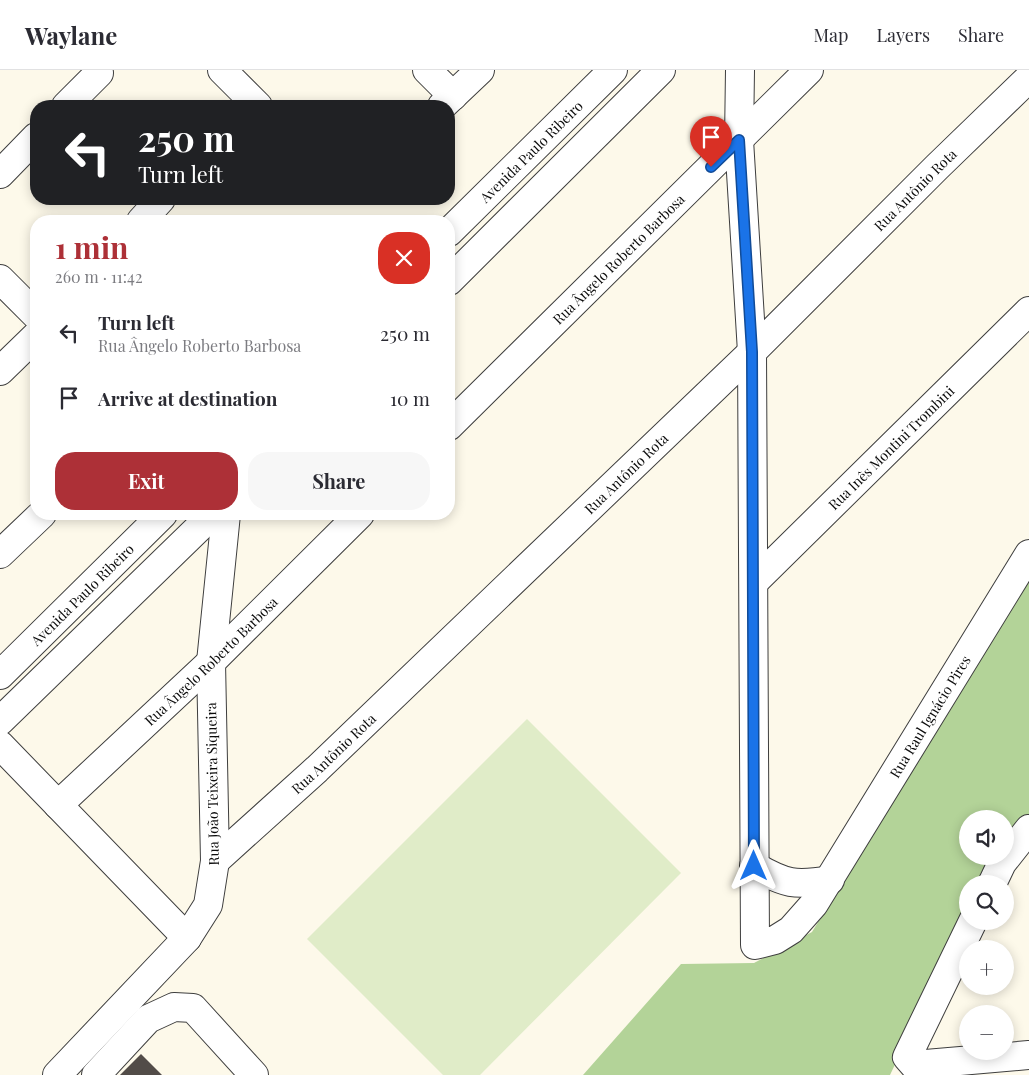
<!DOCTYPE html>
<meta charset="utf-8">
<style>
:root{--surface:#fff;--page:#f7f7f7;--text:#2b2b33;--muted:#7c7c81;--line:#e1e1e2;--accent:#ad3037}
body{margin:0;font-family:"Playfair Display",serif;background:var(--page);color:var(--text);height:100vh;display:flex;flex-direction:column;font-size:19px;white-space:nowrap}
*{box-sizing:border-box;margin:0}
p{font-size:16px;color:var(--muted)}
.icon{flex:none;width:28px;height:28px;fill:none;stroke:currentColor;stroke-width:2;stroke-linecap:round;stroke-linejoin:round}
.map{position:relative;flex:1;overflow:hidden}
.side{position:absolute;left:30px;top:145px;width:425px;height:305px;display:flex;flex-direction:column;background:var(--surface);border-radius:20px;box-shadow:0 2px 12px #0003}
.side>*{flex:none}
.guide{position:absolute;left:30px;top:30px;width:425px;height:105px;border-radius:20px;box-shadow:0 2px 12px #0003;background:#202124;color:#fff;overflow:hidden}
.controls{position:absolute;left:959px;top:740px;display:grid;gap:10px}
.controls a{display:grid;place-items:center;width:55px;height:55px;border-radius:50%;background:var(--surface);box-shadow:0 2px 12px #0003;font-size:25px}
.pin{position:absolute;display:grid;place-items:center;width:42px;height:42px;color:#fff;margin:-51px -21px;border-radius:50% 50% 50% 0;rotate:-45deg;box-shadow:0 0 5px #0007}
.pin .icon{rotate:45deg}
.me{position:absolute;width:55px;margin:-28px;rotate:0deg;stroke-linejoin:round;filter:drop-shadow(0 0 4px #0008)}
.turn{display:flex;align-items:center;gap:18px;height:105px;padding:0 25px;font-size:22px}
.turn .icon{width:65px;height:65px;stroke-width:2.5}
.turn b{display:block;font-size:35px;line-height:42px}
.round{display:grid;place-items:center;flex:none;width:52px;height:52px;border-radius:20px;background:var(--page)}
.head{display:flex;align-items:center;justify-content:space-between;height:85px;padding:0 25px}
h1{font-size:30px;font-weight:700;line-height:38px;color:var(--accent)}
.cta{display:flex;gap:10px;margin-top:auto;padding:10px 25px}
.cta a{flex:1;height:58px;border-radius:20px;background:var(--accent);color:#fff;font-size:20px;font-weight:700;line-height:58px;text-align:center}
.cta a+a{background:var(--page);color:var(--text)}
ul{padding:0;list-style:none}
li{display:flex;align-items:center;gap:15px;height:65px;padding:0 25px}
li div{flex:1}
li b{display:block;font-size:19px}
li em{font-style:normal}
header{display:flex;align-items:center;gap:30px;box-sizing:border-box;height:70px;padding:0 25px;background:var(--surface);border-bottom:1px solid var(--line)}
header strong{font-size:24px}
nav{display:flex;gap:28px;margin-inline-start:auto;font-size:18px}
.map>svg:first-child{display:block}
.forest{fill:#b3d398}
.pitch{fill:#e0ecc8}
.building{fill:#524c48}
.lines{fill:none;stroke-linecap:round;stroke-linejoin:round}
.minor-casing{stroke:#3e3e3e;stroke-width:30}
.minor{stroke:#fff;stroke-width:28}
.route-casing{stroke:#114b97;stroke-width:12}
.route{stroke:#1a73e8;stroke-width:9}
.labels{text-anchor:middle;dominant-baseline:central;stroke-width:5;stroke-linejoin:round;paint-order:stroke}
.street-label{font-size:14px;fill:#0b0b0b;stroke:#fff}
</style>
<header>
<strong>Waylane</strong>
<nav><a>Map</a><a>Layers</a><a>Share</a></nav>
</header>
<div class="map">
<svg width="1029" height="1005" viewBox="0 0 1029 1005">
<rect width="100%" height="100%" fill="#fdf9ea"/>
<path class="forest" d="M1029 508V745L1005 774V749H968V786H995L982 814H968L967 844 890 1005H583L681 894 754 893 812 862Z"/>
<path class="pitch" d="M527 649 681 803 480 1005H443L307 869Z"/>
<path class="building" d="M141 984 162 1005H120Z"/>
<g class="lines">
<g class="minor-casing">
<g id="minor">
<path d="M222 0 258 36"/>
<path d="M427 0 453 26"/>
<path id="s1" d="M740 0 739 70 752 282 755 875 775 870 791 860 814 834 1029 484"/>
<path d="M66 36 99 3"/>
<path d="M442 36 480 0"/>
<path d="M0 104 36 67"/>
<path d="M141 151 161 129"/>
<path id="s2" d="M449 162 613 0"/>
<path d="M0 209 36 245"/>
<path d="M449 211 661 0"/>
<path d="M0 301 36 266"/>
<path id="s3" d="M449 356 809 0"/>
<path d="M0 484 42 444"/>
<path id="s4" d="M754 512 1029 241"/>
<path id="s5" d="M0 605 163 444"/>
<path d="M0 651 213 444"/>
<path d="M0 675 187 868"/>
<path id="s6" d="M58 735 211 592 360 444"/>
<path id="s7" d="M215 791 317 699 752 282 937 97 1029 8"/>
<path d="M754 796C785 814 795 816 830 810"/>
<path d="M992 814 1002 793 1029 759"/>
<path d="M973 851 907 987 914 995 1029 985"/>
<path d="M57 1005 187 868 208 835 215 791 211 592 226 444"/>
<path d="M96 1005 148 949 174 937 193 938 254 1005"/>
</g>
</g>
<use href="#minor" class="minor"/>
</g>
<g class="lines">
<g class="route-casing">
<path id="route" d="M711 97 739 70 752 282 754 796"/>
</g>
<use href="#route" class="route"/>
</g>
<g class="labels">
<g class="street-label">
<text stroke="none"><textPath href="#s2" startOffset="115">Avenida Paulo Ribeiro</textPath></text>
<text stroke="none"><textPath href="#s7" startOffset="970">Rua Antônio Rota</textPath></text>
<text stroke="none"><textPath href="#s3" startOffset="238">Rua Ângelo Roberto Barbosa</textPath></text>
<text stroke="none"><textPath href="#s4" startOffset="192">Rua Inês Montini Trombini</textPath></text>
<text stroke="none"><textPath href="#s7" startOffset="565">Rua Antônio Rota</textPath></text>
<text stroke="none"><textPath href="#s5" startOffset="115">Avenida Paulo Ribeiro</textPath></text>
<text stroke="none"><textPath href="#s6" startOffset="210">Rua Ângelo Roberto Barbosa</textPath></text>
<text stroke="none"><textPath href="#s1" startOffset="1170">Rua Raul Ignácio Pires</textPath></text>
<text stroke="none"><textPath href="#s7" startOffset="160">Rua Antônio Rota</textPath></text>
<text transform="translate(212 714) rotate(-91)">Rua João Teixeira Siqueira</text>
</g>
</g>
</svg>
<div class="controls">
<a><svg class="icon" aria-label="sound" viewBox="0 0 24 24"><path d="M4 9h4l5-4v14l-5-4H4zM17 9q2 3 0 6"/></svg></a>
<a><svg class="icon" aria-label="search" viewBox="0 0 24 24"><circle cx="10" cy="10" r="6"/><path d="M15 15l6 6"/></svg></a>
<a>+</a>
<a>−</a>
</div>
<div class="pin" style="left:711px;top:97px;background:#d93025"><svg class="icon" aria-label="arrive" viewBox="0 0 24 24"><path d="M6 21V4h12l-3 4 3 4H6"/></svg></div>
<svg class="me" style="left:754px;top:796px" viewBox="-20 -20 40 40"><path d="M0-17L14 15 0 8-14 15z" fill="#1a73e8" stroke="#fff" stroke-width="4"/></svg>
<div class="guide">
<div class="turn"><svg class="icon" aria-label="left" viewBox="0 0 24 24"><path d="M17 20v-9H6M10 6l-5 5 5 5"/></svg><div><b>250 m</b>Turn left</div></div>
</div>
<section class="side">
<div class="head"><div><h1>1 min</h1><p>260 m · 11:42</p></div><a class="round" style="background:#d93025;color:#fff"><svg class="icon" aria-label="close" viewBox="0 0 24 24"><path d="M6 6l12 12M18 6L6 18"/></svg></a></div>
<ul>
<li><svg class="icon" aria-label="left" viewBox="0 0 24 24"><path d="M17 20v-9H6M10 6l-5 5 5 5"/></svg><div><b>Turn left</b><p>Rua Ângelo Roberto Barbosa</p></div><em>250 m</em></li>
<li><svg class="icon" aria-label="arrive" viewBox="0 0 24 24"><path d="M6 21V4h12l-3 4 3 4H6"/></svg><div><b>Arrive at destination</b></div><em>10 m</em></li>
</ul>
<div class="cta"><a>Exit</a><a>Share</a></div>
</section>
</div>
